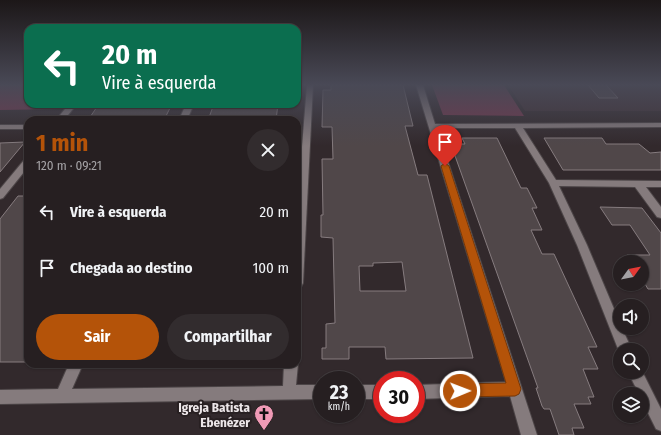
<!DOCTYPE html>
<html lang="pt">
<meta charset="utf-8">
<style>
:root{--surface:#261f21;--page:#322c2e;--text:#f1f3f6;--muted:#a4a2a5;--line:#423d3f;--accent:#b45309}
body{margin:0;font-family:"Fira Sans Condensed",sans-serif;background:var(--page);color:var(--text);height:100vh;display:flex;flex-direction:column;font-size:15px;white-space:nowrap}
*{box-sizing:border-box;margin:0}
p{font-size:13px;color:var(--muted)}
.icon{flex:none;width:22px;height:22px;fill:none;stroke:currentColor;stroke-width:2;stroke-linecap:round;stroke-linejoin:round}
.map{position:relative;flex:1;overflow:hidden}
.sheet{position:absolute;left:24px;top:116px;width:277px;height:252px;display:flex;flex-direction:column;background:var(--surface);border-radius:12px;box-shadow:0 1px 3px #0004,0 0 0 1px var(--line)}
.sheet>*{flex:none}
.top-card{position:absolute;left:24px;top:24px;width:277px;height:84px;border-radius:12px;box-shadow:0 1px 3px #0004,0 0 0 1px var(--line);background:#0b6e4f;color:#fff;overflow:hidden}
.needle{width:26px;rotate:57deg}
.tools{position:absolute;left:613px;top:255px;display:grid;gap:8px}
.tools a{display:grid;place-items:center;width:36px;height:36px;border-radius:50%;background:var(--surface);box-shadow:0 1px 3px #0004,0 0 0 1px var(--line);font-size:20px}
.speed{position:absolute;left:313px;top:371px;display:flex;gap:8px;font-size:20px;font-weight:700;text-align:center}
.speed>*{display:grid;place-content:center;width:52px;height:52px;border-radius:50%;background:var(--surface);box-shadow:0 1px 3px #0004,0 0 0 1px var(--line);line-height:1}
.speed small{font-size:10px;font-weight:400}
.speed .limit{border:6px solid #d22;background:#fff;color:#111}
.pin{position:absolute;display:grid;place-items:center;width:34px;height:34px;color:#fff;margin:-41px -17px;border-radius:50% 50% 50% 0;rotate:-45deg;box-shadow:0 0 4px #0007}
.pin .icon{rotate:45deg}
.me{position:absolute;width:44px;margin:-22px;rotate:89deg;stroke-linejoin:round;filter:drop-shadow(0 0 3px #0008)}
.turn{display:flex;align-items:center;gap:14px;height:84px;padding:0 12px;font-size:18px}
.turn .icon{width:52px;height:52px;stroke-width:2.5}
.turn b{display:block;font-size:28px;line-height:34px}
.round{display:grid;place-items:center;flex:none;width:42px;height:42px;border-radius:21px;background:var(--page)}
.headline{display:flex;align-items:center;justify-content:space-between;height:68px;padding:0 12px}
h1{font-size:24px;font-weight:700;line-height:30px;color:var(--accent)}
.cta{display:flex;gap:8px;margin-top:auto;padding:8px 12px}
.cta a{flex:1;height:46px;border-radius:24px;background:var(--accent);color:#fff;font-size:16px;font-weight:700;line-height:46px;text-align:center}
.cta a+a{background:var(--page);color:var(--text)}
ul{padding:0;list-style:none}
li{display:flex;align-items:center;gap:12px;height:56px;padding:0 12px}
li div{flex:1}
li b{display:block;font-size:15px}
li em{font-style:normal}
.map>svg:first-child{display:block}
.built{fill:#3f3035}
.green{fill:#74374d}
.building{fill:#504749;stroke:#867c7f;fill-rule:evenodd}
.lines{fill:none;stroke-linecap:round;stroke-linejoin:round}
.minor-casing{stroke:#4c4547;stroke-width:2}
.minor{fill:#857b7d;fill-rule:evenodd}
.route{fill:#b45309;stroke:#753606}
.labels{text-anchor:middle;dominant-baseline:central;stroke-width:4;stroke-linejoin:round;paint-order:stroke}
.near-poi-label{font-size:13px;font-weight:bold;fill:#ece6e8;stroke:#282022;text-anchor:end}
</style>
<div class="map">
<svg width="661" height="435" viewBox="0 0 661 435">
<rect width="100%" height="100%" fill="#32292c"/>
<path class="built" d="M508 85H661V111H525Z"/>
<g class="green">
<path d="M0 85H28V104H66L62 109 0 110Z"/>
<path d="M432 85H504L524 116 443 115Z"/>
</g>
<g class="building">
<path d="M331 85H403L413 126H405L418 175H427L473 358 386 359 385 347H349V359H322V348H326V324L335 323 333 238 321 237V215H323L322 159H333L332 127H322L323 90H331ZM402 262 406 291H360L359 266H373V263Z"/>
<path d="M588 85H606L618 98H599Z"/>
<path d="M99 104 140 108 142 104H172L164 120H88Z"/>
<path d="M214 104H278L276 120H208Z"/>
<path d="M462 138H497L521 188H527L537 208H532L542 230H531L542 254H554L597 347H588L598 369H583L594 397H588L591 404H574L584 428H572L574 435H559L550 409H544L542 406 536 388H538L454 153H457L454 144H465Z"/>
<path d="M544 138H602L606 144H639L650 153 661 152V170H563Z"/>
<path d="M25 142 0 172V143Z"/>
<path d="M18 196H28V362H0V219Z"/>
<path d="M600 207 642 208 661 233V289H648L642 279V262H632L627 255H650L630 225H612Z"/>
</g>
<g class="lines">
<g class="minor-casing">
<g id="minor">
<path d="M307 85H313L303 283 301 287 297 288V208Z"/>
<path d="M416 85H423L435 124 661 123V127L523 128 556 180 661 181V187H646L661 207V218L657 217 635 187 559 186 587 245 620 323V328H622L632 350H620V354L577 245 549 183 515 128H437L537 435H521L510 396 416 399V385L506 382Z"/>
<path d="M69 104H77L64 120H56Z"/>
<path d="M186 104H194L187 120H179Z"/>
<rect x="0" y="125" width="28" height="4"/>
<path d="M28 158V167L3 198 0 199V189L25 159Z"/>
<path d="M297 362 298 364 296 385H322V399L0 404V390L58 389 69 364H83L72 389 283 386 284 364H297Z"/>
<path d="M642 371 661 409V431L656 429 642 401V394H639L628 372Z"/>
<rect x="356" y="385" width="26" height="14"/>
</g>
</g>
<use href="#minor" class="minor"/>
</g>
<linearGradient id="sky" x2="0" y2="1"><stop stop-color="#1c1718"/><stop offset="0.58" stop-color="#494956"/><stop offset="1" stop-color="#494956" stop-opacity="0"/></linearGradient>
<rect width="661" height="146" fill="url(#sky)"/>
<path class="route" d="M445 163 449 166 521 389 519 394 515 396 460 397 456 395 454 391 456 386 460 384 506 383 441 166Z"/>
<defs>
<g id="church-pin" transform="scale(1)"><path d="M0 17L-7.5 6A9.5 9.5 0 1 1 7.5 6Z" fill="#f09ab6" stroke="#282022"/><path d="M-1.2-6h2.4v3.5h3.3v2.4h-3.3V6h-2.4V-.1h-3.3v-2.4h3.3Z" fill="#111"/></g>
</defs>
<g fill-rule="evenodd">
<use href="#church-pin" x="264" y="414"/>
</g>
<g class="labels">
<g class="near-poi-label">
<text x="250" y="407">Igreja Batista<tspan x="250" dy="15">Ebenézer</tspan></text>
</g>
</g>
</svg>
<div class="tools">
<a><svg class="needle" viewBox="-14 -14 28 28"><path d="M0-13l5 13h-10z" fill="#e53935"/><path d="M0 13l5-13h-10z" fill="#a4a2a5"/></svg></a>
<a><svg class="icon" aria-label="sound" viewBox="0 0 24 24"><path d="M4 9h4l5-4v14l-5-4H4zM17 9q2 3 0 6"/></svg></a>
<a><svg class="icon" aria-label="search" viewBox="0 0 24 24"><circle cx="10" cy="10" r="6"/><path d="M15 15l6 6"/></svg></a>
<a><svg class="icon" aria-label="layers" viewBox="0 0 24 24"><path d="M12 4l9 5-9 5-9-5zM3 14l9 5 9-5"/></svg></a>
</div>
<div class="speed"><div>23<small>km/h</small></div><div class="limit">30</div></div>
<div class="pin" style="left:445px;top:166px;background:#d93025"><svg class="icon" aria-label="arrive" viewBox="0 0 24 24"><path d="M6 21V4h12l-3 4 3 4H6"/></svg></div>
<svg class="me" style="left:460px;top:391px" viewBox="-20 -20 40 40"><circle r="17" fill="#b45309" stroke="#fff" stroke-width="3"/><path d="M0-11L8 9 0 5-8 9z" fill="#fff"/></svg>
<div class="top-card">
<div class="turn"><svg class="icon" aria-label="left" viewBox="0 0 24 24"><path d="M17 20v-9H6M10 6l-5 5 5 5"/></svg><div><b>20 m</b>Vire à esquerda</div></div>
</div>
<section class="sheet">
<div class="headline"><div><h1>1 min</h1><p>120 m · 09:21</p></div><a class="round"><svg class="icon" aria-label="close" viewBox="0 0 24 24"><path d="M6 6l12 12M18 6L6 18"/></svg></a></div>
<ul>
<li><svg class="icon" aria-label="left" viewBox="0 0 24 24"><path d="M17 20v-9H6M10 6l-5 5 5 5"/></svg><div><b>Vire à esquerda</b></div><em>20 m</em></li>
<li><svg class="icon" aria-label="arrive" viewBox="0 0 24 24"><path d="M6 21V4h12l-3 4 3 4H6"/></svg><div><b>Chegada ao destino</b></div><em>100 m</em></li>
</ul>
<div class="cta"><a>Sair</a><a>Compartilhar</a></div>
</section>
</div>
